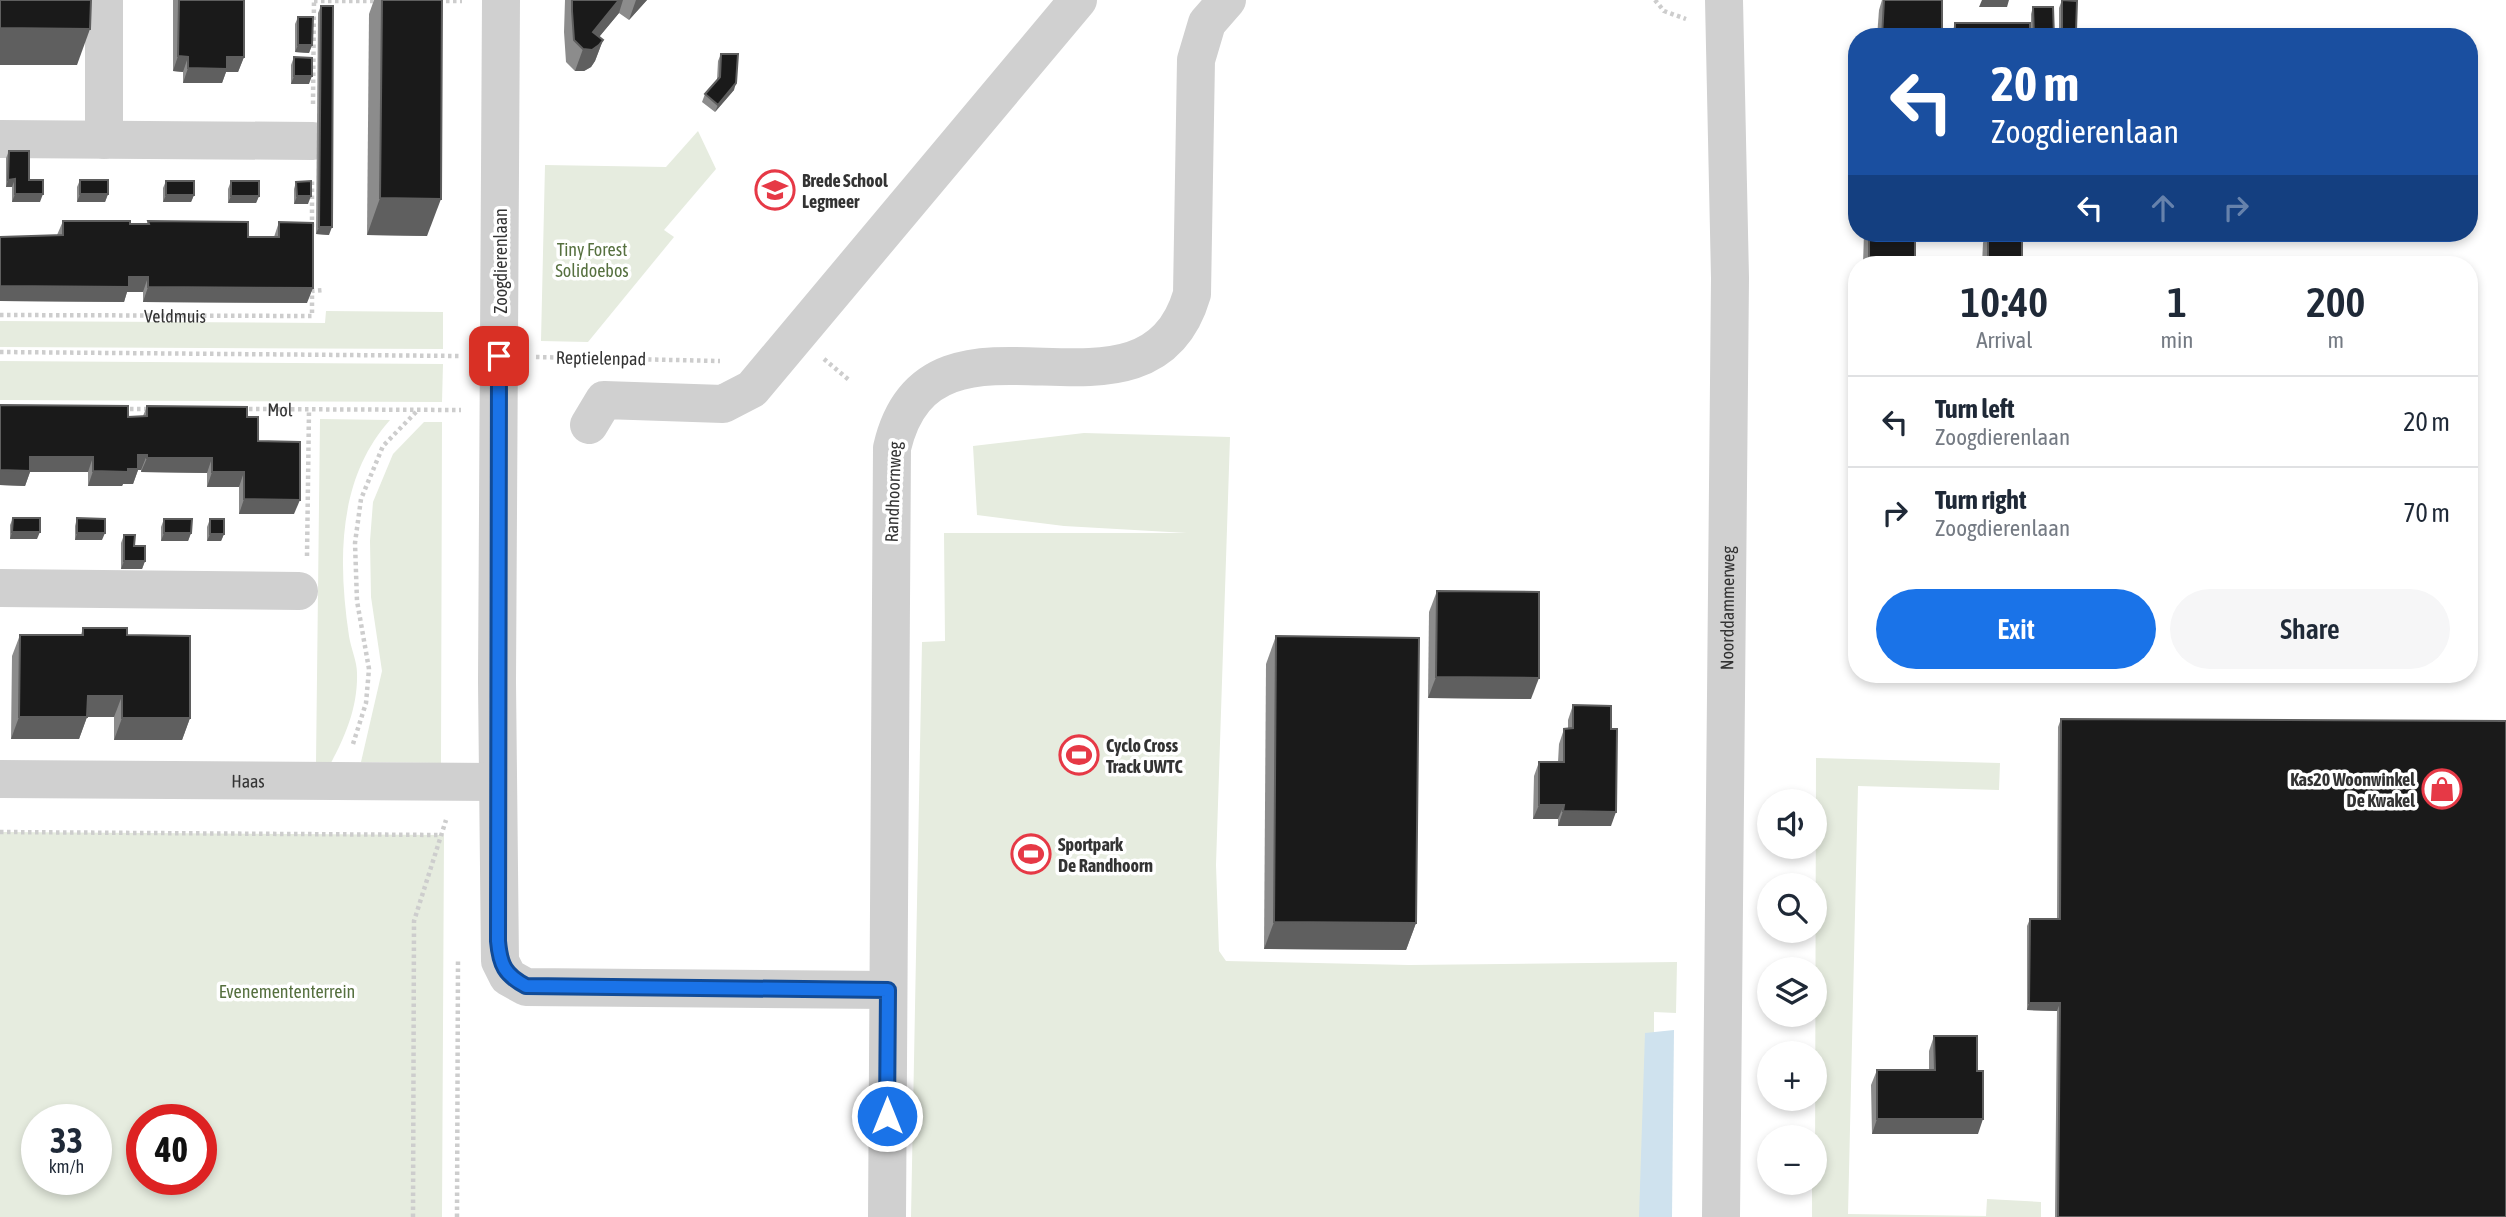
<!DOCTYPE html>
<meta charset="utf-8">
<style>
:root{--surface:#fff;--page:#f6f6f7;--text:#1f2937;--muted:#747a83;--line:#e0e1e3;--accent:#1a73e8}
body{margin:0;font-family:"Asap Condensed",sans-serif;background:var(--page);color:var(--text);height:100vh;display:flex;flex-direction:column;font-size:26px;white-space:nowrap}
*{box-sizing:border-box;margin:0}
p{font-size:23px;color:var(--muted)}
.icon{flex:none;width:38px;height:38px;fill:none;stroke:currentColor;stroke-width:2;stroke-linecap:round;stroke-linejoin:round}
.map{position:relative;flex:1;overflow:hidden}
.side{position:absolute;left:1848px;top:256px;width:630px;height:427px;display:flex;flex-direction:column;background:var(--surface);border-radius:28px;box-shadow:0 4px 10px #0003}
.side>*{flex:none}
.top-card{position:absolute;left:1848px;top:28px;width:630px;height:214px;border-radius:28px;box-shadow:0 4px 10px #0003;background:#1a4fa0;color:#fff;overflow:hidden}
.tools{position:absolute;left:1757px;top:789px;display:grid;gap:14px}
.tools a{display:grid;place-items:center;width:70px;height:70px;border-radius:50%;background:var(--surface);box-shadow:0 4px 10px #0003;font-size:35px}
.speed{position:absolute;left:21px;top:1104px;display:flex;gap:14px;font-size:35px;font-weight:700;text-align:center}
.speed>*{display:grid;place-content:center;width:91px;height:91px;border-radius:50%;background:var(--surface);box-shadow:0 4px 10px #0003;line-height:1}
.speed small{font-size:18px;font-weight:400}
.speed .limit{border:10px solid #d22;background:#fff;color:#111}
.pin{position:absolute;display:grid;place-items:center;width:60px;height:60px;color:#fff;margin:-30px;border-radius:14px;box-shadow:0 4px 10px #0006}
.me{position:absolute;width:77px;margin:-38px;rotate:0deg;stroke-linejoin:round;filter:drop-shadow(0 0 5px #0008)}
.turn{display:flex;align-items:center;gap:24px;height:147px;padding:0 28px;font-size:32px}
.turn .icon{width:91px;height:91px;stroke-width:2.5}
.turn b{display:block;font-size:49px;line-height:60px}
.lanes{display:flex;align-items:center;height:66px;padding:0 28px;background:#0003;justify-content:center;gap:35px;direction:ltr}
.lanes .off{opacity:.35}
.eta{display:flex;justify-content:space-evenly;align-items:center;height:119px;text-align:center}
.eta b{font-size:42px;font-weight:600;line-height:49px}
.primary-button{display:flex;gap:14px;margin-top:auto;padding:14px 28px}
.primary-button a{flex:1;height:80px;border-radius:42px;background:var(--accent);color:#fff;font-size:28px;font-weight:600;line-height:80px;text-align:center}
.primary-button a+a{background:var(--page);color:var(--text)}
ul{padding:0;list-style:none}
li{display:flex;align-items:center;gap:21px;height:91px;padding:0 28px;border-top:2px solid var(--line)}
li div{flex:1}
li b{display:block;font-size:26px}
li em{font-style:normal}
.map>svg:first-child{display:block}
.green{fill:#e6ecdf;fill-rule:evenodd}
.water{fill:#cfe2ee}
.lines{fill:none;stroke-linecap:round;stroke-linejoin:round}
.path{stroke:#cdcdcd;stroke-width:4.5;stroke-dasharray:3.5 3.5;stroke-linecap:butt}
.minor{stroke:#d0d0d0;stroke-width:38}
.wall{fill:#8c8c8c}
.shaded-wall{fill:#5f5f5f}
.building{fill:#1a1a1a;stroke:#5f5f5f;stroke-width:2}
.route-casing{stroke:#114b97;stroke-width:18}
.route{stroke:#1a73e8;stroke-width:12}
.labels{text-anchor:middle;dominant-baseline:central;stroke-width:7;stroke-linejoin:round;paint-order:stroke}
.poi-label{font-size:18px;font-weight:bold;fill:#333;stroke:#fff;text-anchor:start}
.park-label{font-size:18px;fill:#56703f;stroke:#fff}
.street-label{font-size:18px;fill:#333;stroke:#fff}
</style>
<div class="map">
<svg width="2506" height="1217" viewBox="0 0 2506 1217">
<rect width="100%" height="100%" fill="#fff"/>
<g class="green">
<path d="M698 131 716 169 664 230 674 237 588 342 541 341 545 165 666 167Z"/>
<path d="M326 311 443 312V349L0 347V321L325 323Z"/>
<path d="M0 361 443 364 442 402 0 400Z"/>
<path d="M320 419 390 420C337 479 338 562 349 636 351 649 357 661 357 673 358 706 346 735 331 763H316Z"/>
<path d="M424 422H442L441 763 361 762 382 671 371 597 370 541 373 502 393 454Z"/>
<path d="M1084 433 1230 437 1216 865 1219 951 1226 961 1409 965 1677 962 1676 1013 1654 1012V1217H911L922 642 945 641 944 533H1187L1064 526 977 515 973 446Z"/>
<path d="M1816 758 2000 763 1999 790 1858 786 1848 1214 1986 1216 1987 1199 2041 1202V1217H1812V1183H1815Z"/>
<path d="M0 832 444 835 442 1217H0ZM37 1120H96V1180H37ZM201 1120V1180H142V1120Z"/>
</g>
<path class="water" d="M1674 1030 1672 1217H1639L1645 1033Z"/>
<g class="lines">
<g class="path">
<path d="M1655 0 1664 11 1686 19"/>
<path d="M314 1H378"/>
<path d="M439 1H462"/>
<path d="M313 104 314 0"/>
<path d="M312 227V179"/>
<path id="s1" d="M0 315 312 316V291L323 290"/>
<path d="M0 352 461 356"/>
<path d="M536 357 720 361"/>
<path d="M824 359 849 380"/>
<path d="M123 409H150"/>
<path id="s2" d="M242 409 461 410"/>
<path d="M307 556 309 410"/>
<path d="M353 744 366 703 369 669 357 601 355 543 361 499 383 446 417 411"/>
<path d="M0 832 441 835"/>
<path d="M413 1217 414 921 446 820"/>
<path d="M457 1217 458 958"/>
</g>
<g class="minor">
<path d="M501 0 497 682 500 961 508 977 526 987 888 990"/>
<path d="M0 139 313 141"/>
<path d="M104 140V0"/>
<path d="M589 425 604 400 723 404 752 389 1078 0"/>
<path d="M0 588 299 591"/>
<path id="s3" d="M0 779 497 782"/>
<path d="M887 1217 892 448C931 279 1146 451 1192 294L1196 60 1207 23 1227 0"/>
<path id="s4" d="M1721 1217 1730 278 1724 0"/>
</g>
</g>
<g class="wall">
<path d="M173 0H244V57L238 72H226L222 83H183V72L173 71Z"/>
<path d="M374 0H442L427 236 367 235 369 14Z"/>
<path d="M565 0H647L629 20 619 13 599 37 603 40 595 61 591 67 584 71H575L566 62 564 32Z"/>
<path d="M1882 0H1942V37H1877L1879 10Z"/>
<path d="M2062 0 2074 37H2059V8Z"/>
<path d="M321 6 329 235 316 234 318 13Z"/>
<path d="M2033 7 2054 37H2031V14Z"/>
<path d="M298 17 312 45 309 53 295 52V24Z"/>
<path d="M1955 23 2030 37H1951Z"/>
<path d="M721 54 734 90 715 112 702 102 705 94 717 80 718 61Z"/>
<path d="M294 57 309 84H291V65Z"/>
<path d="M9 151 29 180 40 202H12V187H6V158Z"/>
<path d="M80 180 108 194 105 202H77V187Z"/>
<path d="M166 181 194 195 191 202H163V188Z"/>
<path d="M231 181 259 196 256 203H228V189Z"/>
<path d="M296 182 308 204H294V189Z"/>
<path d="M63 221 130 224H147L148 221 248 237H274L279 222 307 303 143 302V292H127L124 302 0 301V237L57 235Z"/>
<path d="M1864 233H1915V264H1863Z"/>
<path d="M1986 233H2022V264H1982L1983 243Z"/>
<path d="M147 406 247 417 258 441 294 514H239V487H207V473L141 472V470H138L133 484H123L122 486H88V472H30L25 486 0 485 128 417 143 416Z"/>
<path d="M13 518 37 539H10V525Z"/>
<path d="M77 518 102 540H75V526Z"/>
<path d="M164 519 191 533 188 541H161V527Z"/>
<path d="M210 519 224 534 221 541H207V527Z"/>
<path d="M124 535 134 546 145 561 142 569H121V543Z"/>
<path d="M1437 591 1531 699 1428 698 1429 612Z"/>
<path d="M83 628 127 635 190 718 182 740H114V717H87L79 739H11L12 656 20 635H81Z"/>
<path d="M1276 636 1416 923 1406 950 1264 949 1266 664Z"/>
<path d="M1573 705 1611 826H1558V819H1533L1534 776 1539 762H1558L1559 744 1564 729H1568V720Z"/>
<path d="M2061 719 2506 1217H2055L2057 1011 2027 1010V926L2030 919H2057L2058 727Z"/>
<path d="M1934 1036 1978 1134H1872L1871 1085 1877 1070H1929V1051Z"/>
</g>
<g class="shaded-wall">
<path d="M619 0H623L619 13 589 49 603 40 595 61 591 67 584 71H575L583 49 593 32Z"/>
<path d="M636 0H647L629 20Z"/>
<path d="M1982 0H2009L2007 7H1979Z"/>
<path d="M0 28 90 29 77 65H0Z"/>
<path d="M2062 31H2076L2074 37H2060Z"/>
<path d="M298 45H312L309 53 295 52Z"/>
<path d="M178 56 188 57 183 72 173 71Z"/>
<path d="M227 57H244L238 72H226L222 83H183L188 68Z"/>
<path d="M294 76H312L309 84H291Z"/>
<path d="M736 83 734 90 715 112 718 105Z"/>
<path d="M15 179 12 187H6L8 180Z"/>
<path d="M15 194H43L40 202H12Z"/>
<path d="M80 194H108L105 202H77Z"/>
<path d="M166 195H194L191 202H163Z"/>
<path d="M231 196H259L256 203H228Z"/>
<path d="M297 196H311L308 204H294Z"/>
<path d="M380 198 441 199 427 236 367 235Z"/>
<path d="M319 227H332L329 235 316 234Z"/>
<path d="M129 277H148L143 292H127L124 302 0 301V286Z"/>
<path d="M148 287 313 288 307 303 143 302Z"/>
<path d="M138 455H147L141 470H138L133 484H123L122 486H88L93 471 128 469Z"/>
<path d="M30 457H93L88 472H30L25 486 0 485V470Z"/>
<path d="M147 458H212L207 473 141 472Z"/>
<path d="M212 472H244L239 487H207Z"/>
<path d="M244 499 300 500 294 514H239Z"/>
<path d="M12 532H40L37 539H10Z"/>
<path d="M77 533H105L102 540H75Z"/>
<path d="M164 533H191L188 541H161Z"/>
<path d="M210 534H224L221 541H207Z"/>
<path d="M124 561H145L142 569H121Z"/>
<path d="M1916 674H1953L1951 681 1914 680Z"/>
<path d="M1436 677 1539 678 1531 699 1428 698Z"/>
<path d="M88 696H122L114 717H80Z"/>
<path d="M19 717H87L79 739H11Z"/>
<path d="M122 718H190L182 740H114Z"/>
<path d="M1539 805H1564L1558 819H1533Z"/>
<path d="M1563 811 1616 812 1611 826H1558Z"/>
<path d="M1274 922 1416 923 1406 950 1264 949Z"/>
<path d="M2029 1003H2060L2057 1011 2027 1010Z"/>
<path d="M1877 1119H1983L1978 1134H1872Z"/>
</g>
<g class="building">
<path d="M0 0H91L90 29 0 28Z"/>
<path d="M179 0H244V57H227V69L188 68V57L178 56Z"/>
<path d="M382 0H442L441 199 380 198Z"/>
<path d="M572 0H619L593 32 603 40 599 45 592 50 583 49 574 40 572 11Z"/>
<path d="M1884 0H1942V37H1882Z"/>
<path d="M2062 0 2077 1 2076 31H2062Z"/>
<path d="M321 6H333L332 227H319Z"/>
<path d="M2033 7H2053L2054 37H2034Z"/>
<path d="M298 17H313L312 45H298Z"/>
<rect x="1955" y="23" width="75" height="14"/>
<path d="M721 54H738L736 83 718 105 705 94 720 77Z"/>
<path d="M294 57 312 58V76H294Z"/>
<path d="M9 151H29V180H43V194H15V179L8 180Z"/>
<rect x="80" y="180" width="28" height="14"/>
<rect x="166" y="181" width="28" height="14"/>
<rect x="231" y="181" width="28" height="15"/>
<path d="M311 181V196H297L296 182Z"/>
<path d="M63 221H130V224H149L148 221 248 222V237H279V222L313 223V288L148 287V277H129V287L0 286V237L63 235Z"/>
<rect x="1869" y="233" width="46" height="31"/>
<rect x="1988" y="233" width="34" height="31"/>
<path d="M0 405 128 406V417L147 416V406L247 407V417H258V441L300 442V500L244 499V472H212V458H147V455H138V469H128V472L93 471V457H30V471L0 470Z"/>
<path d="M13 518H40V532H12Z"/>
<path d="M77 518 105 519V533H77Z"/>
<path d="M164 519H192L191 533H164Z"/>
<rect x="210" y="519" width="14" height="15"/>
<path d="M124 535H135L134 546H145V561H124Z"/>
<path d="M1437 591 1539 592V678L1436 677Z"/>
<path d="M83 628H127V635L190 636V718H122V696H88L87 717H19L20 635H83Z"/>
<path d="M1276 636 1419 638 1416 923 1274 922Z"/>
<path d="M1573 705 1611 706V729H1617L1616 812 1563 811 1564 805H1539V762H1564V729L1573 728Z"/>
<path d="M2061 719 2506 721V1217H2058L2060 1003H2029L2030 919H2060Z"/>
<path d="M1934 1036H1977V1071H1983V1119H1877V1070H1935Z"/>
</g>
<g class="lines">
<g class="route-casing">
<path id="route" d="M499 356 498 941C500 965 505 975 526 986L888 990 887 1116"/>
</g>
<use href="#route" class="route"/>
</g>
<defs>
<g id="school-ring" transform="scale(2.0125)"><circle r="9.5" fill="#fff" stroke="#e63946" stroke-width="1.5"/><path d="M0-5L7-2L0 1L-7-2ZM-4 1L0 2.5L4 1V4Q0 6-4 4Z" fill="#e63946"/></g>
<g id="stadium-ring" transform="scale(2.0125)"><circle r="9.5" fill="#fff" stroke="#e63946" stroke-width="1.5"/><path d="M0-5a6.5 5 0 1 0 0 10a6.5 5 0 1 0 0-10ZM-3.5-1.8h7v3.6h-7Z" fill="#e63946"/></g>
<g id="shop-ring" transform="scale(2.0125)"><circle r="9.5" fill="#fff" stroke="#e63946" stroke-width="1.5"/><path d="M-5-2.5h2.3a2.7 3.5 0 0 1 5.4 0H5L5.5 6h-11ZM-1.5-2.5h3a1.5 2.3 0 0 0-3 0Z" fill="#e63946"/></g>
</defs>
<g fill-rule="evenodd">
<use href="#school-ring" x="775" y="190"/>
<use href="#stadium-ring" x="1079" y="755"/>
<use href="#shop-ring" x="2442" y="789"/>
<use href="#stadium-ring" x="1031" y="854"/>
</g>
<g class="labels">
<g class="poi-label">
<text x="802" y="180">Brede School<tspan x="802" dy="21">Legmeer</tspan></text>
<text x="1106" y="745">Cyclo Cross<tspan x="1106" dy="21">Track UWTC</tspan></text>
<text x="2415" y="779" text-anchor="end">Kas20 Woonwinkel<tspan x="2415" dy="21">De Kwakel</tspan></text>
<text x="1058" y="844">Sportpark<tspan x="1058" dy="21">De Randhoorn</tspan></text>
</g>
<g class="park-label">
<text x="592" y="249">Tiny Forest<tspan x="592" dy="21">Solidoebos</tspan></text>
<text x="287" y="991">Evenemententerrein</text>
</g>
<g class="street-label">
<text transform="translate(500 261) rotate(-90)">Zoogdierenlaan</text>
<text stroke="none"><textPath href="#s1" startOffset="175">Veldmuis</textPath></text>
<text transform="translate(601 358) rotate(1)">Reptielenpad</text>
<text stroke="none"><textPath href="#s2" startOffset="38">Mol</textPath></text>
<text transform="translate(893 492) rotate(-88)">Randhoornweg</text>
<text stroke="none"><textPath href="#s4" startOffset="609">Noorddammerweg</textPath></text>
<text stroke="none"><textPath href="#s3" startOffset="248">Haas</textPath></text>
</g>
</g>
</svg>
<div class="tools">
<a><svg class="icon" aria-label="sound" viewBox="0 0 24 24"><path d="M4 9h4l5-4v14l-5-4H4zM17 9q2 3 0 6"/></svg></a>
<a><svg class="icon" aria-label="search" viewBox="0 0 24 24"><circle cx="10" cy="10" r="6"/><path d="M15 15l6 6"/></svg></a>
<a><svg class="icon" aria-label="layers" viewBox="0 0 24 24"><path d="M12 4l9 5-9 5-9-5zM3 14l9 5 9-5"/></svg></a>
<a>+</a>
<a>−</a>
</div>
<div class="speed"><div>33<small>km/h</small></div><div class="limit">40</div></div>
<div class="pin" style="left:499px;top:356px;background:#d93025"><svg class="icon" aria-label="arrive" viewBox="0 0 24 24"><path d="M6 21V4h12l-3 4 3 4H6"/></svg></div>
<svg class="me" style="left:887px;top:1116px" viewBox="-20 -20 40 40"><circle r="17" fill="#1a73e8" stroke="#fff" stroke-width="3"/><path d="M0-11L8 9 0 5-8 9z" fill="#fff"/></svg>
<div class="top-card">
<div class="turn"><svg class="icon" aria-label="left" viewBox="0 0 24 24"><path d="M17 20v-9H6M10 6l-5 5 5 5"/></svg><div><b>20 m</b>Zoogdierenlaan</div></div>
<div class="lanes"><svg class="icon" aria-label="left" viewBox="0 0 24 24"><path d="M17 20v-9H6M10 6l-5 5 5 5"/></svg><svg class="icon off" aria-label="ahead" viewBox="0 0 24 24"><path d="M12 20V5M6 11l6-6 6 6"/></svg><svg class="icon off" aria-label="right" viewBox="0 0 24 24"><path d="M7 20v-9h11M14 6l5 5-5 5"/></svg></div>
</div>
<section class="side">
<div class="eta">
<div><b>10:40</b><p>Arrival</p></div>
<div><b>1</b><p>min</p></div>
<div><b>200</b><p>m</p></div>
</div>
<ul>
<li><svg class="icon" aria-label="left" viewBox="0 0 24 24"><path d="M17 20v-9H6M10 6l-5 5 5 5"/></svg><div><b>Turn left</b><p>Zoogdierenlaan</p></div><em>20 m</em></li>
<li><svg class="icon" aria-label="right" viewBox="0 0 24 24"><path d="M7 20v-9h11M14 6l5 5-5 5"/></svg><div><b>Turn right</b><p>Zoogdierenlaan</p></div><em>70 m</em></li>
</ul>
<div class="primary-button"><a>Exit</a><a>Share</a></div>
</section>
</div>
